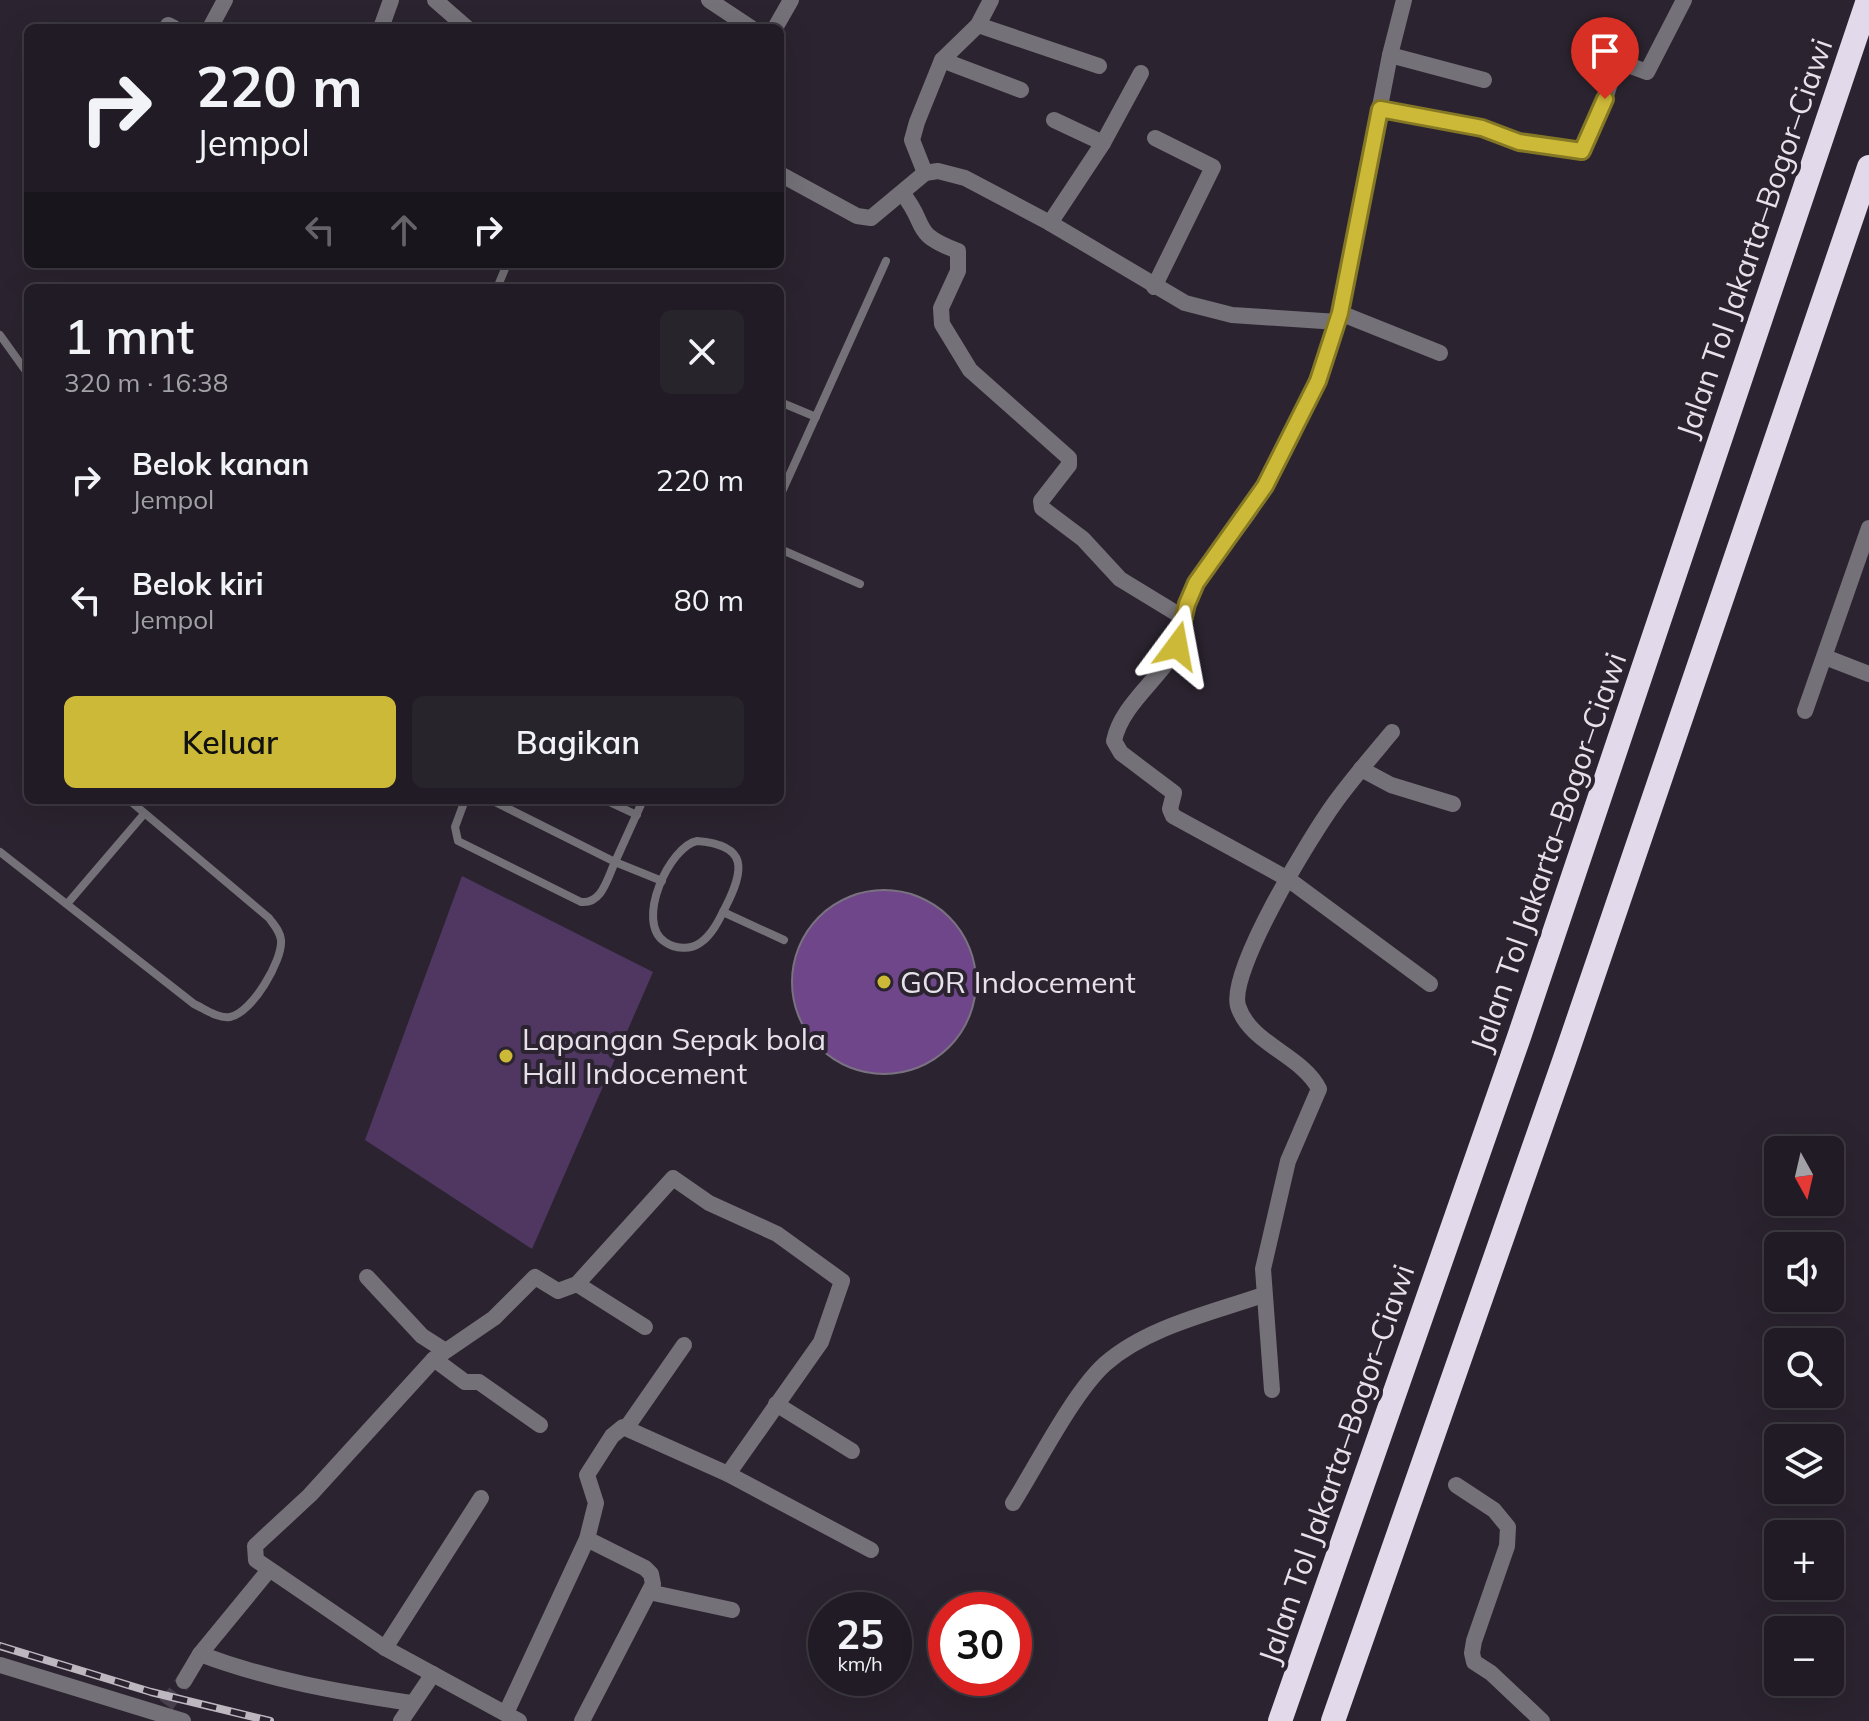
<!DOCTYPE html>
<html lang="id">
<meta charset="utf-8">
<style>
:root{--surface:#201b24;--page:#28242c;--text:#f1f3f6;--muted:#a2a1a6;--line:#3d3941;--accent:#cdb938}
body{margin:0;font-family:Mulish,sans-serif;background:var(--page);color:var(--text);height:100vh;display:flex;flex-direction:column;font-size:30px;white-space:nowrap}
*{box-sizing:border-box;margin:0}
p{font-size:26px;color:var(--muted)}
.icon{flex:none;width:44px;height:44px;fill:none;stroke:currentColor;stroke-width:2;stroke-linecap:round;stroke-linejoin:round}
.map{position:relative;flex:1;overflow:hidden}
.details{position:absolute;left:24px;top:284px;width:760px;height:520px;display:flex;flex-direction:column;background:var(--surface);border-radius:12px;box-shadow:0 8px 32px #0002,0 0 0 2px var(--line)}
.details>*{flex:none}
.guide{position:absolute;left:24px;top:24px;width:760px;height:244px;border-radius:12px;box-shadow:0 8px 32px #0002,0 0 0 2px var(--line);background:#201b24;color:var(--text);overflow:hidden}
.needle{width:52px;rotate:172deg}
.tools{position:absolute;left:1764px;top:1136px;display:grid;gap:16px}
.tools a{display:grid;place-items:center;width:80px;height:80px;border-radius:12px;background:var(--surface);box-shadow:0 8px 32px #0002,0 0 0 2px var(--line);font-size:40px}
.speed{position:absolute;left:808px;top:1592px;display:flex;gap:16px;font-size:40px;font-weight:700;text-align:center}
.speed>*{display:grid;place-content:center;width:104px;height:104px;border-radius:50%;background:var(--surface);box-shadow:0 8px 32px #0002,0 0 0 2px var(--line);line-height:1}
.speed small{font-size:20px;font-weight:400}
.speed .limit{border:12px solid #d22;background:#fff;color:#111}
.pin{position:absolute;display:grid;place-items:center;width:68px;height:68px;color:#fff;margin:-82px -34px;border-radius:50% 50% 50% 0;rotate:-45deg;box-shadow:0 0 8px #0007}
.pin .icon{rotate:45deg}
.me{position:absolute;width:88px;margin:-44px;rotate:13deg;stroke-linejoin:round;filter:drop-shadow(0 0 6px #0008)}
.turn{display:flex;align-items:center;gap:28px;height:168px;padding:0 40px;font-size:36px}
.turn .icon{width:104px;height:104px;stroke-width:2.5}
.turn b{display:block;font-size:56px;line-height:68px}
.lanes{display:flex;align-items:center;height:76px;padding:0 40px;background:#0003;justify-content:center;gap:40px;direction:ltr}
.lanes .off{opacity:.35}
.round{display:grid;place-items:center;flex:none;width:84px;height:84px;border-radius:12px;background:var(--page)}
.head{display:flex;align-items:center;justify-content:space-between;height:136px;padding:0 40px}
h1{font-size:48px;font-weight:600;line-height:60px}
.button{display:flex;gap:16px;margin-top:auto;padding:16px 40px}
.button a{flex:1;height:92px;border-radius:12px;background:var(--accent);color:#111;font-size:32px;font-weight:600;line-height:92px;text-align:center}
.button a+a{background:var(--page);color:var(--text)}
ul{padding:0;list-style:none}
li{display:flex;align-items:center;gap:24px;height:120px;padding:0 40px}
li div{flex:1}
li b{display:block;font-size:30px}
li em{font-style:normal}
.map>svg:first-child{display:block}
.green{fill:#503762}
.building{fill:#6e4689;stroke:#7a7280;stroke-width:2}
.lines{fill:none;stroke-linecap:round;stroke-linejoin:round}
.minor-tunnel{stroke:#47404c;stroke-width:16;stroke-dasharray:16 8;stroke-linecap:butt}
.service{stroke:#757178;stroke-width:8}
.minor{stroke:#757178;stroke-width:16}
.motorway{stroke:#e2d9ea;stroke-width:24}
.rail-casing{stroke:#bdb7c0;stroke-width:8}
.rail{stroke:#2b2430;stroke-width:5;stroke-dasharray:15;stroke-linecap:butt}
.route-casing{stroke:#857824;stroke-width:20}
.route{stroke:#cdb938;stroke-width:14}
.poi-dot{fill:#cdb938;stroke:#2b2430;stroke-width:3}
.labels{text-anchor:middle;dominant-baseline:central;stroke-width:8;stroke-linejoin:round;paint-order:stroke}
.street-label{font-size:30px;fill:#e7e2ea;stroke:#2b2430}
.poi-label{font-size:30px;fill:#e7e2ea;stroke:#2b2430;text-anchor:start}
</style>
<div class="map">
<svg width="1869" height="1721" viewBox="0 0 1869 1721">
<rect width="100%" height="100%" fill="#2b2430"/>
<path class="green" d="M462 876 653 972 532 1249 365 1140Z"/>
<circle class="building" cx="884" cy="982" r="92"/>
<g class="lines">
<path class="minor-tunnel" d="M166 1705 184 1681"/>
<g class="service">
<path d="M497 288 507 264"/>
<path d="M0 335 28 374"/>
<path d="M780 402 816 417"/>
<path d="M780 496 886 261"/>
<path d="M780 549 860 584"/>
<path d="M465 800 455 827 458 841 581 902C602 904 607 879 615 862L491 800"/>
<path d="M605 800 637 815"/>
<path d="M643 800 615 862 662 881"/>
<path d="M697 841C748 845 745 869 725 908 719 920 712 935 700 943 690 950 675 949 665 942 634 922 670 846 697 841Z"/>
<path d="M0 852 194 1004C205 1009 218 1019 230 1017 252 1013 283 960 281 940 280 931 274 925 269 918L129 800"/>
<path d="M67 904 144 814"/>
<path d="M723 912 784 940"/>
</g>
<g class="minor">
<path d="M435 0 467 28"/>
<path d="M709 0 751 28"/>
<path d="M168 25 174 28"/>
<path d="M978 25 1099 66"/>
<path d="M210 28 225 0"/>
<path d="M381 28 391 0"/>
<path d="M775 28 791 0"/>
<path d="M1390 55 1484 80"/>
<path d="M942 60 1021 90"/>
<path d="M1380 109 1482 128 1519 142 1582 151 1605 99 1617 61 1647 72 1684 0"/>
<path d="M1054 120 1103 143"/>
<path d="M925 173 912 140 917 122 942 60 978 25 991 0"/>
<path d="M780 174 857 216 871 218 925 173 938 171 965 178 1050 223 1185 303 1232 315 1338 322 1390 55 1404 0"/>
<path d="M902 193C929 225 909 233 958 251V271L941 308 942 324 970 370 1069 458V465L1041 501 1042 508 1083 539 1120 579 1184 618"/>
<path d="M1050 223 1103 143 1141 73"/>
<path d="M1154 287 1213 167 1155 138"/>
<path d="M1340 313 1440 353"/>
<path d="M1338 322C1315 388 1290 450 1251 509 1235 534 1212 556 1197 582 1184 603 1187 629 1175 651 1157 681 1121 706 1114 741L1121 753 1174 793 1170 809 1173 816 1288 879 1430 984"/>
<path d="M1825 657 1869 674"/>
<path d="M1805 711 1869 528"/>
<path d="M1361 769 1391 785 1453 804"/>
<path d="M367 1277 422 1336 444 1350"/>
<path d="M577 1284 645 1327"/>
<path d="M434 1359 465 1382H479L540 1425"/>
<path d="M1272 1390 1263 1269 1288 1161 1319 1089C1302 1055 1250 1044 1238 1006 1228 971 1311 836 1334 804 1352 779 1372 756 1392 732"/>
<path d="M776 1404 852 1451"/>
<path d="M627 1427 684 1345"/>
<path d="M1456 1485 1494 1510 1508 1527 1507 1546 1474 1641 1472 1653 1474 1662 1491 1673 1542 1721"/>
<path d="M1013 1503C1037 1465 1073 1393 1105 1364 1147 1327 1211 1313 1263 1295"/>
<path d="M649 1592 732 1610"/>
<path d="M385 1648 481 1498"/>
<path d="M200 1654C269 1680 338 1692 411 1703"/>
<path d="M0 1665 183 1721"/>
<path d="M184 1681 200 1654 269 1570"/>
<path d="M506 1713 587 1539 596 1503 587 1475 612 1436 623 1427 728 1474 871 1550"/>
<path d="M401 1721 433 1674"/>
<path d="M519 1721 385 1648 256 1560 255 1546 310 1495 434 1359 494 1318 535 1277 558 1291 577 1284 673 1178 709 1203 777 1234 842 1281 821 1342 728 1474"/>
<path d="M582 1721 653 1584 651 1574 645 1568 587 1539"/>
</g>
<g class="motorway">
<path d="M1280 1721 1519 1037 1868 0"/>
<path d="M1333 1721 1564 1061 1869 167"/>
</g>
<g class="rail-casing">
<path id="rail" d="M0 1646 151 1692 270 1721"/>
</g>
<use href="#rail" class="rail"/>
</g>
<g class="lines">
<g class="route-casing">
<path id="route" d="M1177 646 1187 604 1196 583 1265 486 1318 381 1340 313 1380 109 1482 128 1519 142 1582 151 1605 99"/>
</g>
<use href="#route" class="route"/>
</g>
<g class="poi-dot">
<circle cx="884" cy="982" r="8"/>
<circle cx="506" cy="1056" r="8"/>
</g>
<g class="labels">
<g class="street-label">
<text transform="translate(1754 238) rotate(-71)">Jalan Tol Jakarta–Bogor–Ciawi</text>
<text transform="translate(1548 852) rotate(-71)">Jalan Tol Jakarta–Bogor–Ciawi</text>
<text transform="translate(1336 1464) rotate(-71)">Jalan Tol Jakarta–Bogor–Ciawi</text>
</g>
<g class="poi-label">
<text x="900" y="982">GOR Indocement</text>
<text x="522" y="1039">Lapangan Sepak bola<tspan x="522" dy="34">Hall Indocement</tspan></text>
</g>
</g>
</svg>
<div class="tools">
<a><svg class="needle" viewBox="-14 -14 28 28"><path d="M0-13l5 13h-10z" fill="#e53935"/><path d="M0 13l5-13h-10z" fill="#a2a1a6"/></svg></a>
<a><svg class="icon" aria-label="sound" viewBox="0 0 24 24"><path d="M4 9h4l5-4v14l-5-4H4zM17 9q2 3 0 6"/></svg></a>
<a><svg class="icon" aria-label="search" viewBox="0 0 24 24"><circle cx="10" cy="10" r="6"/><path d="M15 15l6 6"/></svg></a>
<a><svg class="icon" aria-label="layers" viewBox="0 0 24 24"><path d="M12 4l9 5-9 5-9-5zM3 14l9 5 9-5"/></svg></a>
<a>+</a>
<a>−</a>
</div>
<div class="speed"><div>25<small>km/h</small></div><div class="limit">30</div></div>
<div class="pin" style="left:1605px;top:99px;background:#d93025"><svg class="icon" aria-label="arrive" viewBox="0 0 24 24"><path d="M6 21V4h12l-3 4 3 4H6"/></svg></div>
<svg class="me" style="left:1177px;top:646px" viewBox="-20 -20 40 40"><path d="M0-17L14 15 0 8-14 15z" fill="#cdb938" stroke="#fff" stroke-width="4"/></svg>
<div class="guide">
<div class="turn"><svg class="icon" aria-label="right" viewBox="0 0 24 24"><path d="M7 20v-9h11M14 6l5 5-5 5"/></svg><div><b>220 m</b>Jempol</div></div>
<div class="lanes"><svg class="icon off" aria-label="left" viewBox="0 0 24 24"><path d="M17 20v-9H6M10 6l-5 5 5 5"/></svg><svg class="icon off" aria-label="ahead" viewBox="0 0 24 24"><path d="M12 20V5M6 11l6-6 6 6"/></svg><svg class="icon" aria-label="right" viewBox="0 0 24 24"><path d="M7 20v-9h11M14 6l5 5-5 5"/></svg></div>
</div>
<section class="details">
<div class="head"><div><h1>1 mnt</h1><p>320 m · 16:38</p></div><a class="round"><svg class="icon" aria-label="close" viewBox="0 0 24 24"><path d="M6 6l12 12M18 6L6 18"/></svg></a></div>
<ul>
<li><svg class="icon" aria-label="right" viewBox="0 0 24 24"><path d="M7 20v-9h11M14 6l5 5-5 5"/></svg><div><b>Belok kanan</b><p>Jempol</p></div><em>220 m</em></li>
<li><svg class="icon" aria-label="left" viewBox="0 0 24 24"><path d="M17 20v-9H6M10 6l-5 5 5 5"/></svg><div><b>Belok kiri</b><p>Jempol</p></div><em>80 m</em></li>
</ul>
<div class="button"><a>Keluar</a><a>Bagikan</a></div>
</section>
</div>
